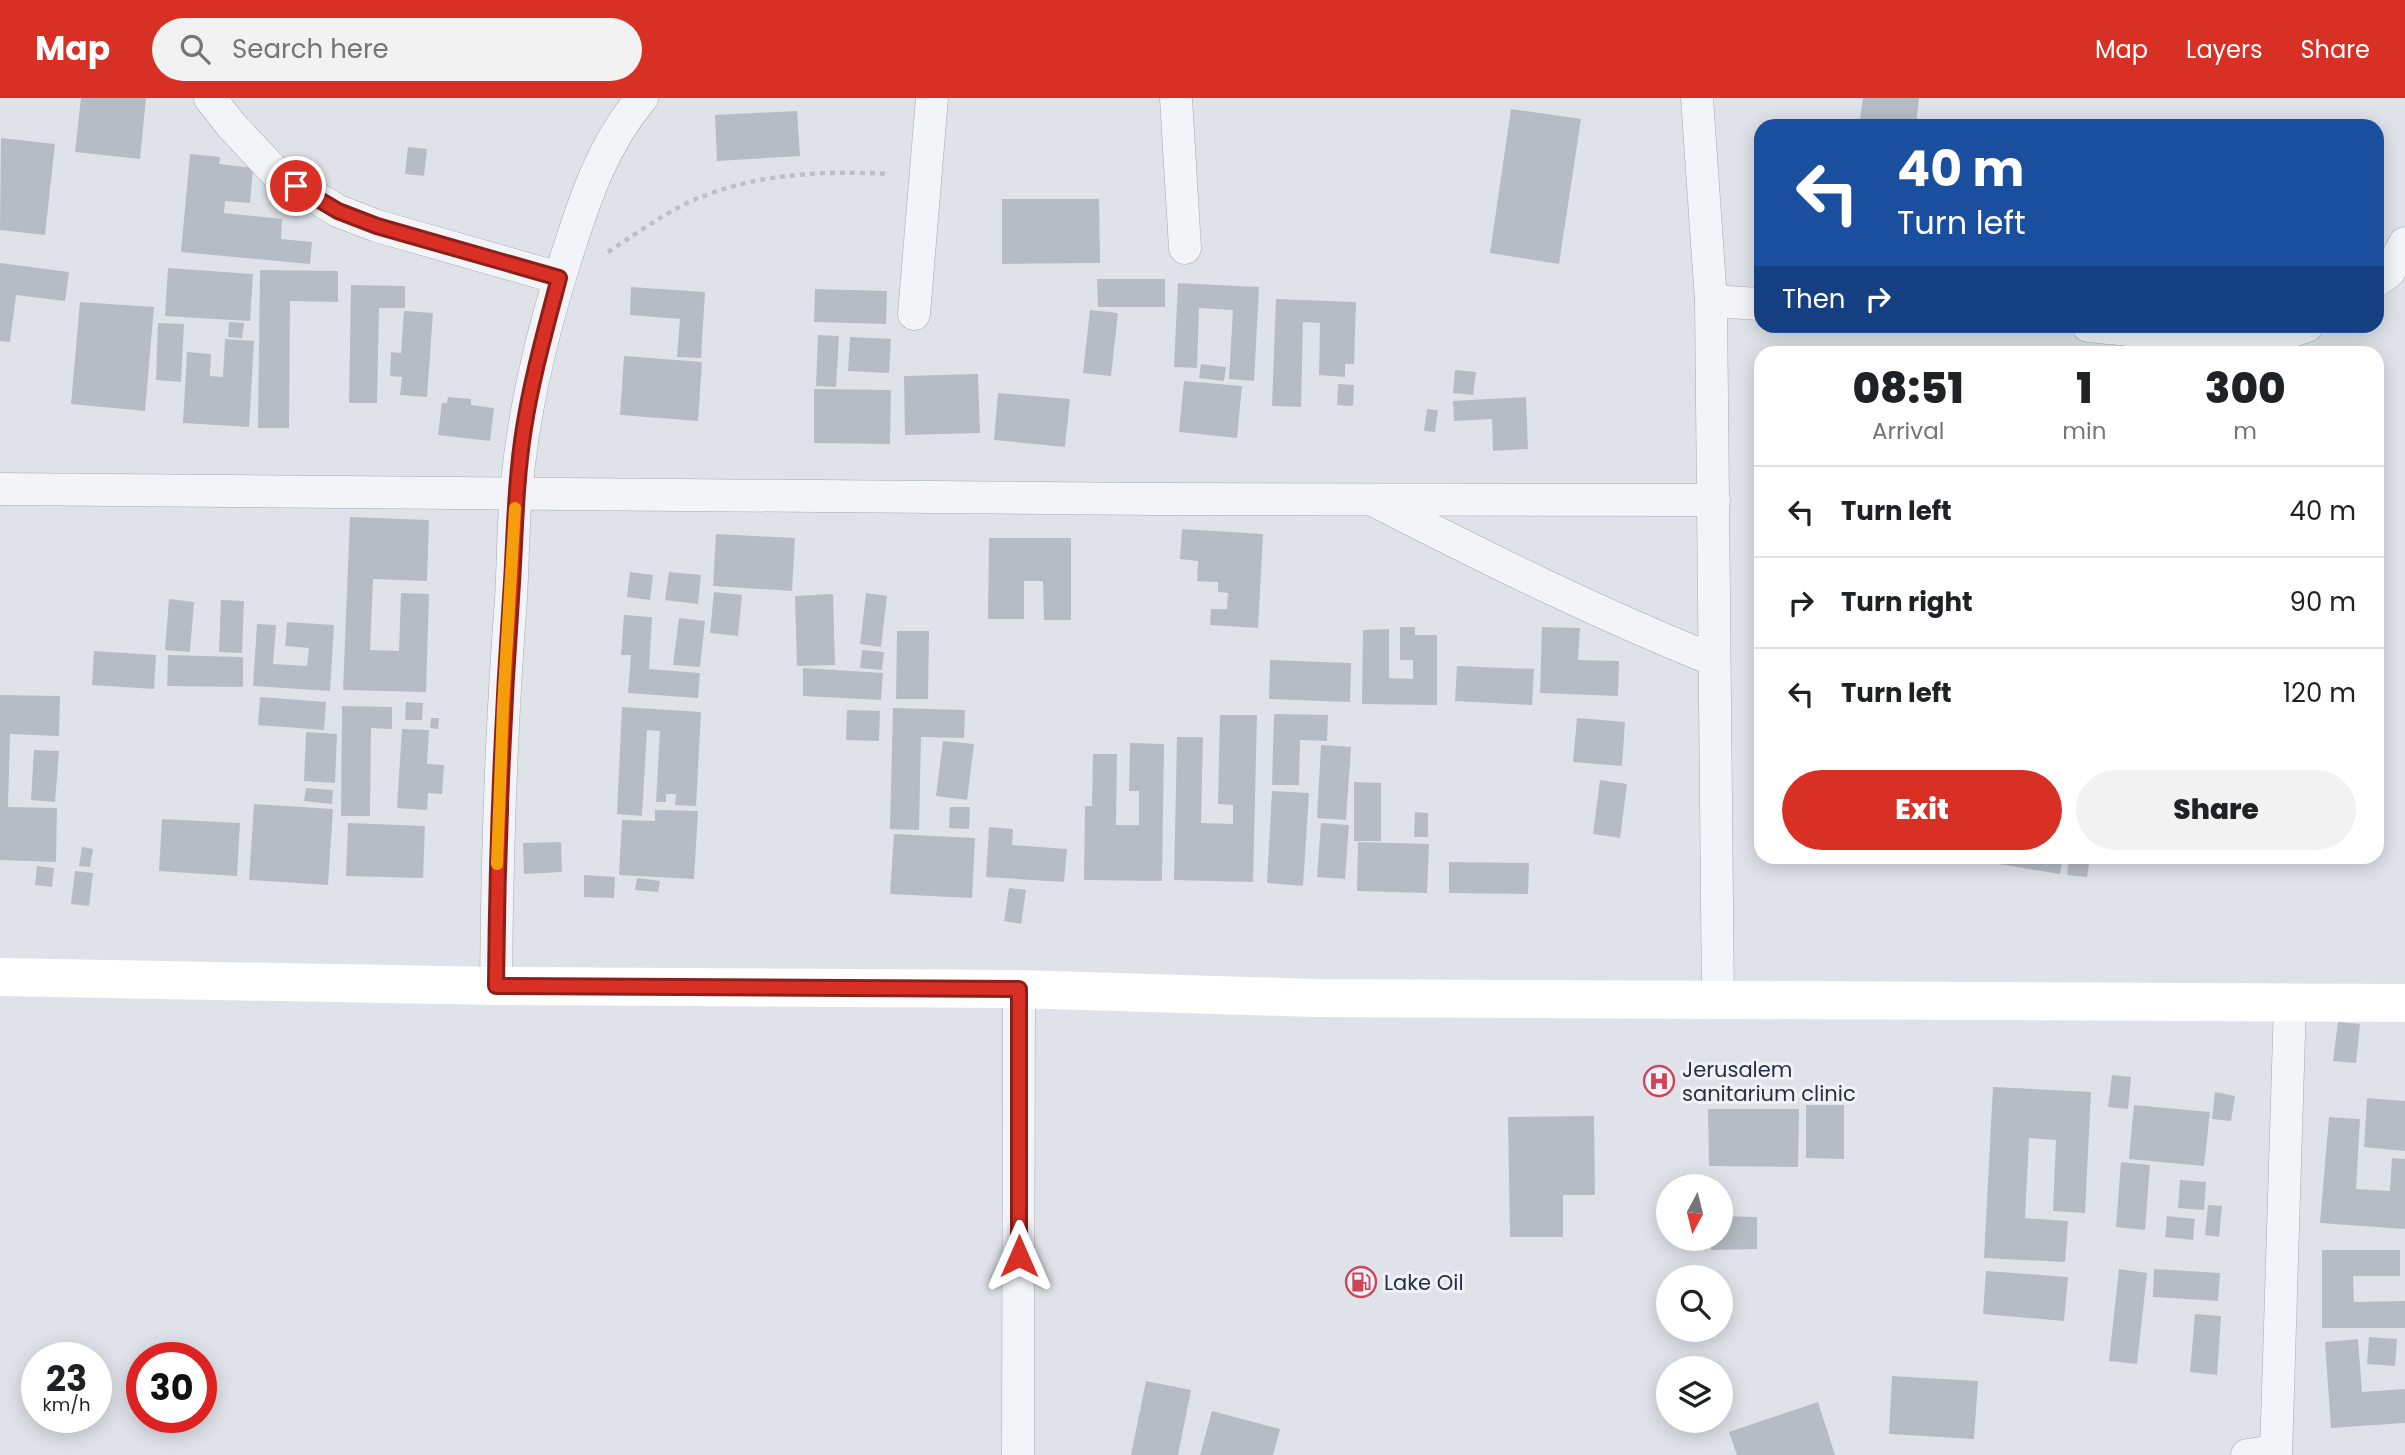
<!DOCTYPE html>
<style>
:root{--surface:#fff;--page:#f2f2f2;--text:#202124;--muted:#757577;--line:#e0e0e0;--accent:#d93025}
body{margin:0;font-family:Poppins,sans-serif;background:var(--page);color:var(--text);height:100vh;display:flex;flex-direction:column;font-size:26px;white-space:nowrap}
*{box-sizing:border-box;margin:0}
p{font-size:23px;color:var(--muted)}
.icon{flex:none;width:38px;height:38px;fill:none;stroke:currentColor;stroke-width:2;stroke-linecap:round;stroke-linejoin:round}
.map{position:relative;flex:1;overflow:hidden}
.details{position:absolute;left:1754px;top:248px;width:630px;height:518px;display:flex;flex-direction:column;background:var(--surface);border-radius:21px;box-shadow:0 4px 18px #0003}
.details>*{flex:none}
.guide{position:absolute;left:1754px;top:21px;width:630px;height:214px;border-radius:21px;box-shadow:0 4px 18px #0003;background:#1a4fa0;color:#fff;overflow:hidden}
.needle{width:46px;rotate:187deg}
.controls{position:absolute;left:1656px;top:1076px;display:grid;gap:14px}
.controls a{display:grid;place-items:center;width:77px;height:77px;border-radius:50%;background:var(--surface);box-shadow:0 4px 18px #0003;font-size:35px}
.speed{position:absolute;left:21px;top:1244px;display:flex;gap:14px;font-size:35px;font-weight:700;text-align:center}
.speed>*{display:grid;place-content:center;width:91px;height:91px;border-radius:50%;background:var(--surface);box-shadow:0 4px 18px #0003;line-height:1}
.speed small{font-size:18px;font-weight:400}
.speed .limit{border:10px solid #d22;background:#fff;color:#111}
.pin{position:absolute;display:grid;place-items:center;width:60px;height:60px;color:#fff;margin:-30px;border:4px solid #fff;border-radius:50%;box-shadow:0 2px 7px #0007}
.me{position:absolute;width:77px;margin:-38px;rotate:0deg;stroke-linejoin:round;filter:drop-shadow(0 0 5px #0008)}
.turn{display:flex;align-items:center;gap:24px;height:147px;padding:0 28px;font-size:32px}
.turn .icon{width:91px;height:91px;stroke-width:2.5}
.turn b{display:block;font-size:49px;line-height:60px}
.then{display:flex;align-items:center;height:66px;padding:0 28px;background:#0003;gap:14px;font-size:26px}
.eta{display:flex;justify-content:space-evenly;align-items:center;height:119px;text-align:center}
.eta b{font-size:42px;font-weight:800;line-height:49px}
.action{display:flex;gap:14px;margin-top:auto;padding:14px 28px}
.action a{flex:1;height:80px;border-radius:42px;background:var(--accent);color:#fff;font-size:28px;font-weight:800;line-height:80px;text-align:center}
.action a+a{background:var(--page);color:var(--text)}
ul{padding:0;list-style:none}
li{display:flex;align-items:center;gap:21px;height:91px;padding:0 28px;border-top:2px solid var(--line)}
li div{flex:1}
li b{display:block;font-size:26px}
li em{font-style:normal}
header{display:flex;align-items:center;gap:42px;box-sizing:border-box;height:98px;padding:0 35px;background:var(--accent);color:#fff}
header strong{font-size:33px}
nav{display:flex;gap:38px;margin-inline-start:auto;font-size:24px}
.search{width:490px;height:63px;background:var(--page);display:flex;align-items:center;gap:18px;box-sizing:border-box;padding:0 24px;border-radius:38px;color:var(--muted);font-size:26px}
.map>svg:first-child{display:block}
.building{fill:#b6bcc5}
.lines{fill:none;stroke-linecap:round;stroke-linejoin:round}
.street-casing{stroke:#a4aab3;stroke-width:33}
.path{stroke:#bdc1c7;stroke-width:4.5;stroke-dasharray:5 5;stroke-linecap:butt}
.street{stroke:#f2f4f7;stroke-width:32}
.secondary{stroke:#fff;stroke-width:38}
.route-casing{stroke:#8d1f18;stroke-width:18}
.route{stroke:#d93025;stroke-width:12}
.slow{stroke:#f59e0b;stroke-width:12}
.labels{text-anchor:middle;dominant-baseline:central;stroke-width:6;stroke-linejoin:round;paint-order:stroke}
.poi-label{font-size:21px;fill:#283140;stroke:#eff2f6;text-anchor:start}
</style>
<header>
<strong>Map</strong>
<div class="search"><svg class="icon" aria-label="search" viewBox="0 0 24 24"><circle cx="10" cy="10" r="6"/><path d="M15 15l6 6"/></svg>Search here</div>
<nav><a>Map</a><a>Layers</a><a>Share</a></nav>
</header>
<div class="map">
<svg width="2405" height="1357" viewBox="0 0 2405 1357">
<rect width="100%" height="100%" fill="#dfe3e9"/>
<g class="building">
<path d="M81 0H146L140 61 75 54Z"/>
<path d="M1863 0H1919L1916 28H1859Z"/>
<path d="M1511 11 1581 21 1559 166 1490 155Z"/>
<path d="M797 13 800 58 717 63 715 17Z"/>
<path d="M1 40 55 46 45 137 0 132Z"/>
<path d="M408 49 427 51 424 78 405 76Z"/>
<path d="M190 56 220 59 219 66 253 70 250 105 225 103 224 115 282 121 281 141 312 144 310 166 181 154Z"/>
<path d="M1002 101H1099L1100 165 1002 166Z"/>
<path d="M1759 128H1760V154H1756Z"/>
<path d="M0 165 69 174 65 203 16 197 10 244 0 243Z"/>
<path d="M168 170 253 176 250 223 165 218Z"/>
<path d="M260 172 338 173V204L290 203 289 330H258Z"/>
<path d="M1097 181H1165V209H1098Z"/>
<path d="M1178 185 1259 189 1254 283 1229 281 1233 212 1199 210 1197 270 1174 269Z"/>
<path d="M351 187 405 188V210H379L377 305H349Z"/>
<path d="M631 189 705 194 701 260 677 259 680 221 630 217Z"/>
<path d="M815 191 887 193 886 226 814 224Z"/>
<path d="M1276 201 1356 204 1354 266H1345V279L1319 277 1320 225 1303 224 1301 309 1272 308Z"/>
<path d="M80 204 154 209 145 313 71 306Z"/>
<path d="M1090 212 1118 215 1111 278 1083 275Z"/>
<path d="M404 213 433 215 427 299 400 297 402 279 390 278 391 254 401 255Z"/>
<path d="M229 224 244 225 242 240 228 239Z"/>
<path d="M158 225 184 226 181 284 156 282Z"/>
<path d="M818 237 839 238 836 289 816 288Z"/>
<path d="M850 239 891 241 889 275 848 273Z"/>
<path d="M225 241 254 243 249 329 183 325 187 254 211 256 210 278 223 279Z"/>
<path d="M624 258 702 264 698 323 620 317Z"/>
<path d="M1201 266 1226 269 1224 283 1199 280Z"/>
<path d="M1455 272 1476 274 1473 297 1453 295Z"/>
<path d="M978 276 980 335 905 337 904 278Z"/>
<path d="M1184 283 1242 288 1237 340 1179 334Z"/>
<path d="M1338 286 1354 287 1353 308 1337 307Z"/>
<path d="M814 291 891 292 890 346 814 345Z"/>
<path d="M998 295 1070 301 1065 349 994 342Z"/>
<path d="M448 299 471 301V307L494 310 490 343 438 337 442 305H447Z"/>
<path d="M1526 299 1528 351 1493 353 1492 321 1454 323 1453 303Z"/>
<path d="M1427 311 1438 312 1435 334 1424 333Z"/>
<path d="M350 419 429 422 427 483 373 481 370 552 399 553 401 495 429 496 426 594 343 592Z"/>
<path d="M1182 431 1263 436 1258 530 1210 527 1211 511H1227L1228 495 1218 494V484L1197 483 1198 463 1180 461Z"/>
<path d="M716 436 795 440 792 493 713 488Z"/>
<path d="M989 440H1071V522H1044L1043 483H1024V521H988Z"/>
<path d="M630 474 653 477 650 502 627 499Z"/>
<path d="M669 474 701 477 698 506 665 502Z"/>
<path d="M714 494 742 497 738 538 710 535Z"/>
<path d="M866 495 887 498 881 549 860 546Z"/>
<path d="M833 496 835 567 797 568 795 498Z"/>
<path d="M169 501 194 504 190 554 165 552Z"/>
<path d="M221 502 244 503 242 555 219 554Z"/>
<path d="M624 517 652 519 649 571 700 575 698 600 628 595 631 557H621Z"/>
<path d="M679 520 705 523 700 569 673 567Z"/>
<path d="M287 524 334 527 330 593 253 588 257 526 276 527 273 566 307 568 309 550 285 548Z"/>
<path d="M1400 529H1415V537H1437V607L1362 606 1363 532 1389 531V580L1413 581V562H1400Z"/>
<path d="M1542 529 1580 530 1578 562 1619 563 1618 598 1540 595Z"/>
<path d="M897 533H929L928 601H896Z"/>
<path d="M862 552 884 554 882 572 860 570Z"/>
<path d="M94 553 156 557 154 591 92 587Z"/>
<path d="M168 557 243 559V589L167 588Z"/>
<path d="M1270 562 1351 565 1350 604 1269 601Z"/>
<path d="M1457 568 1534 571 1532 607 1455 603Z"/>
<path d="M803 570 883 575 881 602 803 598Z"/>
<path d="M0 597 60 598 59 638 10 636 8 709 57 710 56 764 0 762Z"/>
<path d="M260 599 326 604 324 632 258 627Z"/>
<path d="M406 604 423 605 422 622H405Z"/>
<path d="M342 608 392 609V631L371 630 370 718H341Z"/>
<path d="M622 609 701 614 696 708 675 707 676 696H666V704H656L660 633 647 632 642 718 617 716Z"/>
<path d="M893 610 965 612 964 640 921 639 919 732 890 731Z"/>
<path d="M847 612 880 613 879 643 846 642Z"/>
<path d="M1274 616 1328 617 1327 643 1300 642 1299 687H1272Z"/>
<path d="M1220 617H1257L1253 784 1174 782 1177 639H1203L1201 725 1233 726V707L1218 706Z"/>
<path d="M431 620H439L438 631 430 630Z"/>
<path d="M1577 620 1625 624 1622 668 1573 664Z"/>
<path d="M402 631 429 632 427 666 444 667 442 696 428 695 427 712 397 710Z"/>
<path d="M306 634 337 636 335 685 304 683Z"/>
<path d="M943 643 974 646 967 702 936 698Z"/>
<path d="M1130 645 1164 646 1162 783 1084 782 1085 708H1092L1093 656H1117L1116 727H1139V693H1129Z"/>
<path d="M1321 647 1351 649 1346 722 1317 720Z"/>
<path d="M34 652 59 653 55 704 31 702Z"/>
<path d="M1600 682 1627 686 1620 740 1593 736Z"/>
<path d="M1354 684 1381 685V743H1354Z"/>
<path d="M306 690 333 692 332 706 304 703Z"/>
<path d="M1272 693 1309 695 1303 788 1267 785Z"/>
<path d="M254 706 333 711 328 787 249 782Z"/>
<path d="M950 709H970L969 731 949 730Z"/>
<path d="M655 712 698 713 694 781 619 777 622 722 655 723Z"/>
<path d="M1415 714 1428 715V739H1414Z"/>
<path d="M162 721 240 725 237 778 159 773Z"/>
<path d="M348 725 425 728 423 780 346 778Z"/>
<path d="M1321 725 1349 727 1345 781 1317 779Z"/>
<path d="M989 729 1013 731 1012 747 1067 751 1064 784 986 779Z"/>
<path d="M894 736 975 740 972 800 890 796Z"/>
<path d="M561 744 562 774 524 776 523 745Z"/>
<path d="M1358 744 1429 746 1427 795 1357 793Z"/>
<path d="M82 749 93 751 90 769 79 768Z"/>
<path d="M1994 760H2063L2060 776 1993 765Z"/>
<path d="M2069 760H2090L2087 779 2067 777Z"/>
<path d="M1449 764 1529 765 1528 796 1449 795Z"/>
<path d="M37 768 54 770 52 789 35 787Z"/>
<path d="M75 773 93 775 89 808 71 806Z"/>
<path d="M584 777 615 779 614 800 584 799Z"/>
<path d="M637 780 660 783 658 794 635 792Z"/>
<path d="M1009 790 1026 792 1021 826 1004 823Z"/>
<path d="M2338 924 2360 926 2356 965 2333 963Z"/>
<path d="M2112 977 2131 979 2128 1011 2108 1009Z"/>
<path d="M1993 989 2091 994 2085 1115 2053 1113 2056 1042 2029 1040 2025 1120 2068 1123 2065 1164 1984 1160Z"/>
<path d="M2215 994 2235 998 2231 1023 2212 1021Z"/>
<path d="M2367 1000 2405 1003V1053L2364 1049Z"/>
<path d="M1806 1007H1844V1061L1806 1060Z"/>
<path d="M2134 1007 2210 1014 2204 1068 2129 1061Z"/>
<path d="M1708 1011H1799L1798 1069 1709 1068Z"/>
<path d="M1594 1018 1595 1097H1563V1139H1510L1508 1019Z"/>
<path d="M2329 1019 2360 1021 2356 1091 2390 1093 2392 1060 2405 1061V1131L2320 1125Z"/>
<path d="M2121 1064 2150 1067 2145 1132 2116 1129Z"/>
<path d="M2180 1082 2206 1084 2204 1112 2178 1110Z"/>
<path d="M2208 1107 2222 1108 2219 1139 2205 1137Z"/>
<path d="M1720 1118 1757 1119V1151L1711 1152V1141H1720Z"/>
<path d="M2167 1118 2195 1121 2193 1142 2165 1139Z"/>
<path d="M2322 1152H2400V1178H2353L2354 1204 2405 1203V1230H2322Z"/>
<path d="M2119 1171 2147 1175 2137 1266 2109 1263Z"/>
<path d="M2154 1171 2220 1175 2218 1203 2153 1199Z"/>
<path d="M1986 1173 2068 1179 2064 1223 1983 1216Z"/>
<path d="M2195 1216 2221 1218 2217 1277 2190 1274Z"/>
<path d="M2369 1239 2397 1241 2395 1268 2367 1266Z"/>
<path d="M2358 1241 2362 1294 2405 1291V1325L2331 1330 2325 1244Z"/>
<path d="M1892 1278 1978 1283 1974 1341 1889 1336Z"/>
<path d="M1146 1283 1191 1292 1178 1357H1131Z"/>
<path d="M1818 1304 1835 1357H1737L1729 1334Z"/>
<path d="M1212 1313 1280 1331 1273 1357H1200Z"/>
</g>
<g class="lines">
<g class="street-casing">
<g id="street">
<path d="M210 0 231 27 276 75 338 113 377 128 559 180"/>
<path d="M1176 0 1185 150"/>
<path d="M1697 0 1711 203 1718 903"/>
<path d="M2376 183 2389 174 2405 145"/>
<path d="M1711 203 1760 206"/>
<path d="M914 216 932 0"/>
<path d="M2088 228C2150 233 2250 250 2307 228"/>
<path d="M0 391 1152 401 1714 402"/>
<path d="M1377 404C1488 461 1599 516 1714 562"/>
<path d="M496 888C497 758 501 630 511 501 513 465 513 430 516 395 523 314 542 234 567 157 585 100 603 46 642 0"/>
<path d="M1018 1357 1019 891"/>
<path d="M2247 1357 2276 1353"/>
<path d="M2276 1357 2290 905"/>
</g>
</g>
<path class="path" d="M608 154C634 137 659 119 687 105 749 76 822 72 889 76"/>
<use href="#street" class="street"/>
<path class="secondary" d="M0 879 496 888 1019 891 1316 900 2405 905"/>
</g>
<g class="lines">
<g class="route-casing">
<path id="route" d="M296 88 338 113 377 128 559 180C546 230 532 279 524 330 515 386 515 443 511 500 502 629 497 758 496 888L1019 891V1158"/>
</g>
<use href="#route" class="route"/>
<path class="slow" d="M497 766 503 608 515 410"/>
</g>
<defs>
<g id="hospital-ring" transform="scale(1.575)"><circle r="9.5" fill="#eff2f6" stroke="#ce4459" stroke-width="1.5"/><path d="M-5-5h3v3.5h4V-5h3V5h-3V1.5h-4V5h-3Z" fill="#ce4459"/></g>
<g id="fuel-ring" transform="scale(1.575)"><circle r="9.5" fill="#eff2f6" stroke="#ce4459" stroke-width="1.5"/><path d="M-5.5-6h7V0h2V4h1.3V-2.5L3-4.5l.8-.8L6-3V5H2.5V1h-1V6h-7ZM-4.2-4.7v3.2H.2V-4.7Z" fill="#ce4459"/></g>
</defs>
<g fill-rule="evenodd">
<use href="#hospital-ring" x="1659" y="983"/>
<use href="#fuel-ring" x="1361" y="1184"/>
</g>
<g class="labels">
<g class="poi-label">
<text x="1682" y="971">Jerusalem<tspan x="1682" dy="24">sanitarium clinic</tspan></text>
<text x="1384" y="1184">Lake Oil</text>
</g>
</g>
</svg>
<div class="controls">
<a><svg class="needle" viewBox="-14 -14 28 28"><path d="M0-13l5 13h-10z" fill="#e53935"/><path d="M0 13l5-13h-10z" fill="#757577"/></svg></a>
<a><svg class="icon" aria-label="search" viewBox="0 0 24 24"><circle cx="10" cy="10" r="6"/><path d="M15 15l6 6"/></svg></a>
<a><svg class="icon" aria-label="layers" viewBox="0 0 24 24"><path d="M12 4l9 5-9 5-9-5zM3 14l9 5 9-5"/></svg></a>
</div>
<div class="speed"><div>23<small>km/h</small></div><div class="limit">30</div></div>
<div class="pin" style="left:296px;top:88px;background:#d93025"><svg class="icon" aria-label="arrive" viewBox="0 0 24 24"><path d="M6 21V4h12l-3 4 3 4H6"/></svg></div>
<svg class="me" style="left:1019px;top:1158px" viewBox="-20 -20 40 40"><path d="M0-17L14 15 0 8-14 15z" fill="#d93025" stroke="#fff" stroke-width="4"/></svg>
<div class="guide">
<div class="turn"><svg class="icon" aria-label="left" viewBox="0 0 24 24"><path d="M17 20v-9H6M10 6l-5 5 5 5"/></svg><div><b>40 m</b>Turn left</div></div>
<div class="then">Then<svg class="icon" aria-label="right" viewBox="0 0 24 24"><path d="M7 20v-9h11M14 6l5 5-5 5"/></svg></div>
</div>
<section class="details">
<div class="eta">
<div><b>08:51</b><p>Arrival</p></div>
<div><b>1</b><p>min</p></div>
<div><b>300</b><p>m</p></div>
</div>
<ul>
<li><svg class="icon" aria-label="left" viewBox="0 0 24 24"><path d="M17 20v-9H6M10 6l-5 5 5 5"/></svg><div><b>Turn left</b></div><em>40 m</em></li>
<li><svg class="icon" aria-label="right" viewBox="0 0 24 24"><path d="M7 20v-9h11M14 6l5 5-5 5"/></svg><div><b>Turn right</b></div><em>90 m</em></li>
<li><svg class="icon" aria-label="left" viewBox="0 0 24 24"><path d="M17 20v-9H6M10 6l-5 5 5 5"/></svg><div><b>Turn left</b></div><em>120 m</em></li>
</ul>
<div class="action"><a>Exit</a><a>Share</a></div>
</section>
</div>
